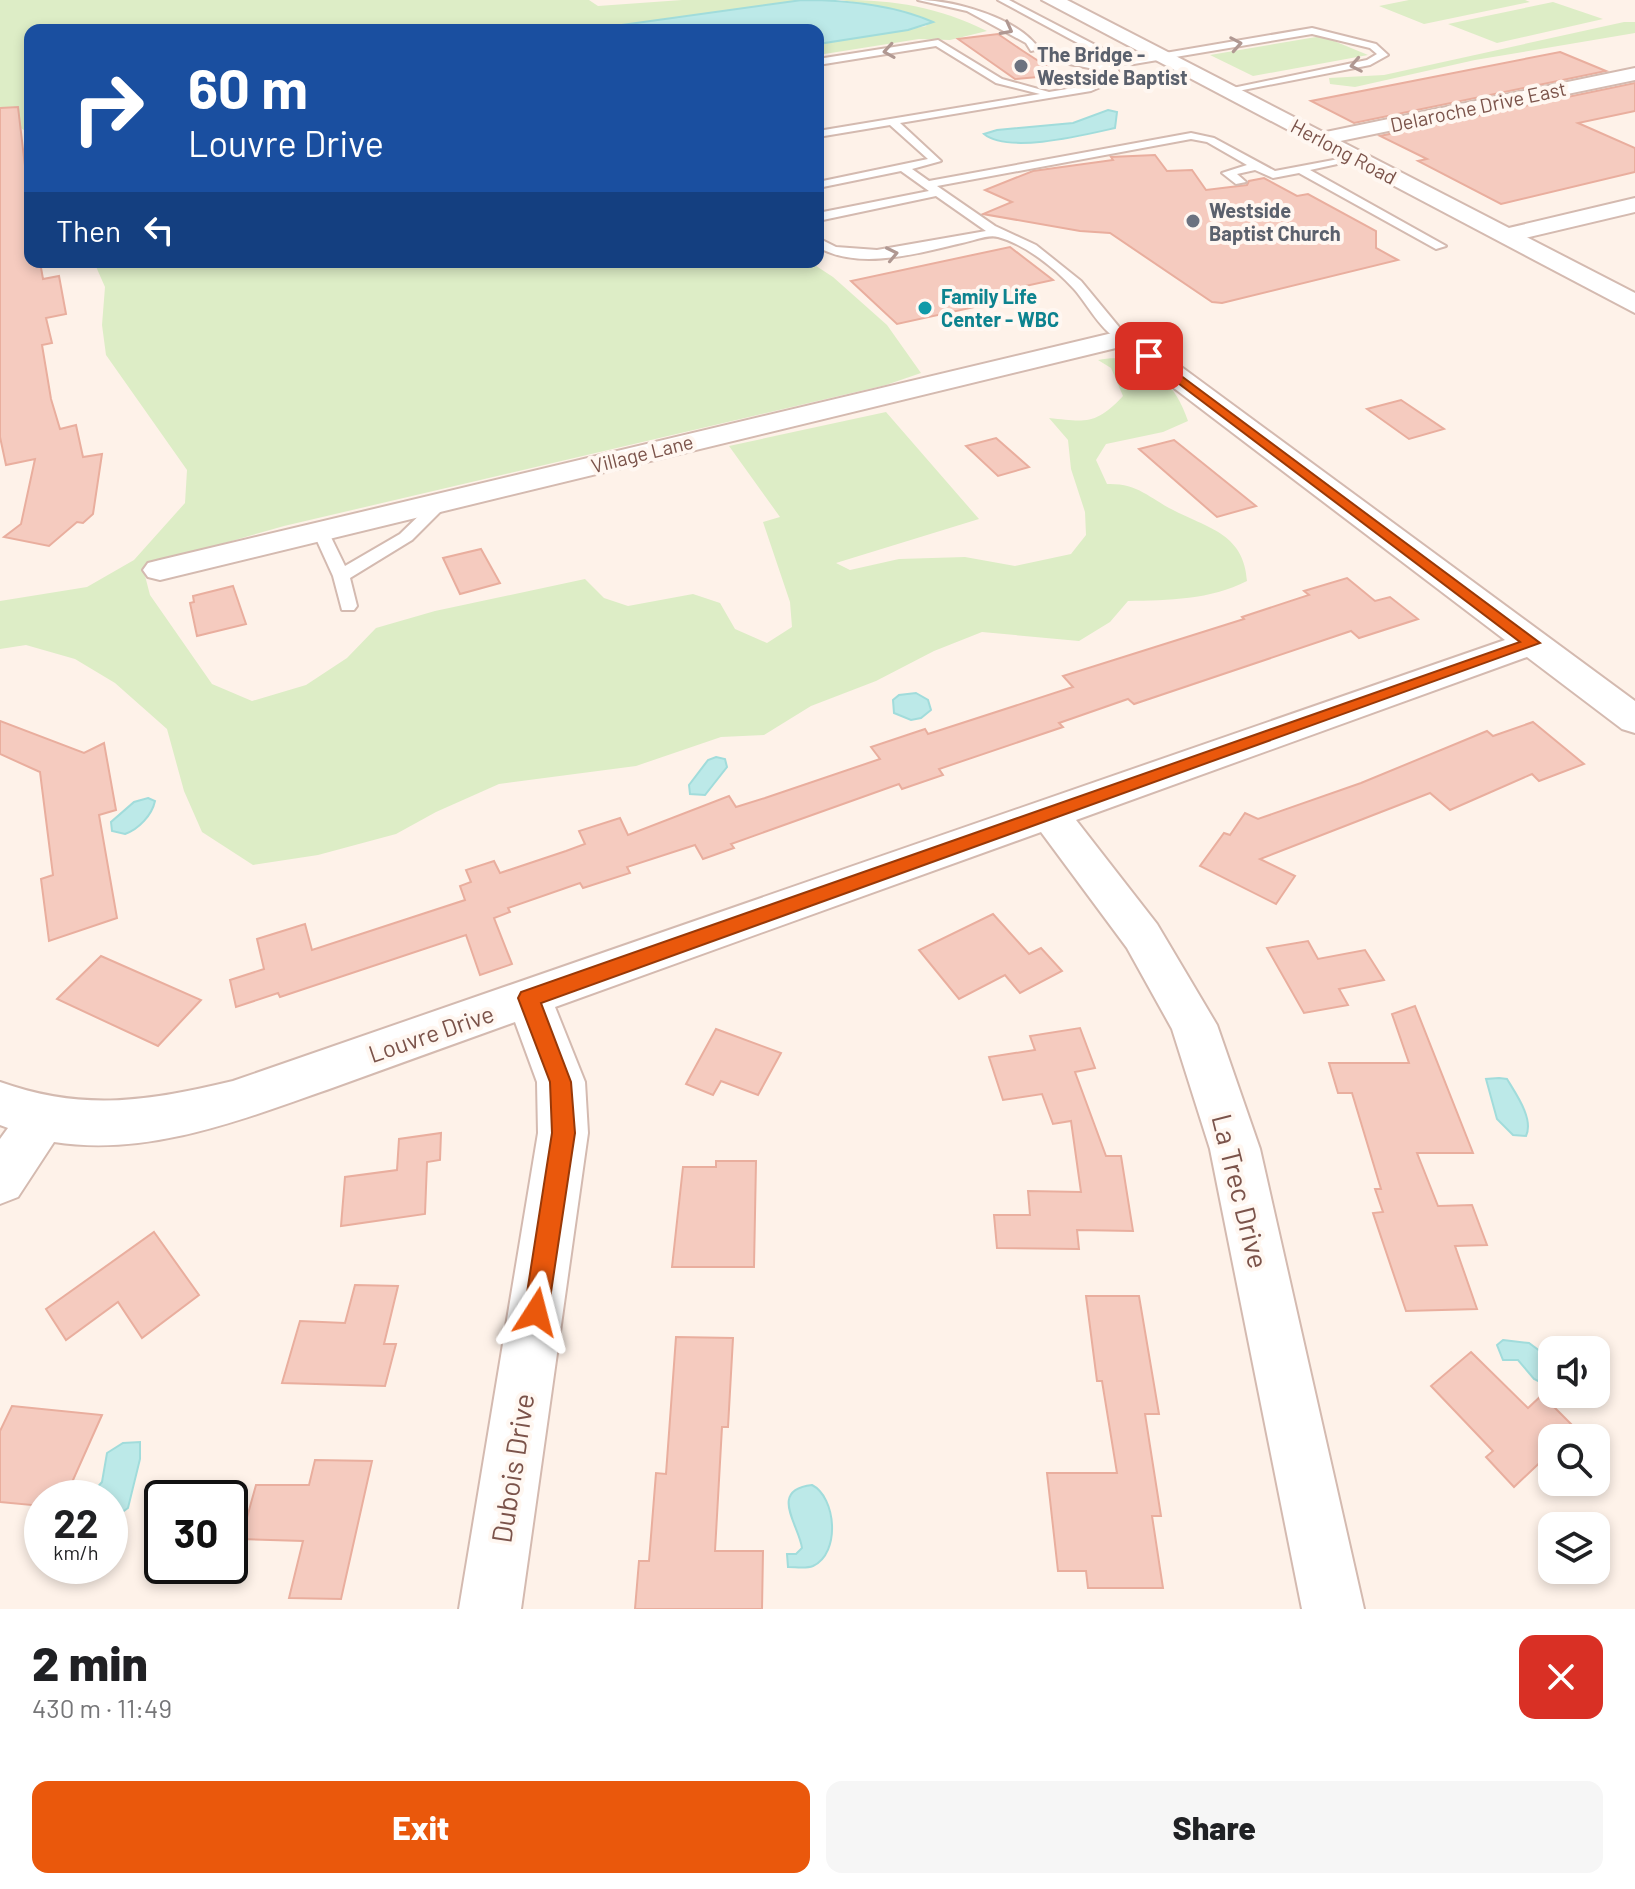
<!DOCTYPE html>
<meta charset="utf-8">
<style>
:root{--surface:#fff;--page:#f6f6f6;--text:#202124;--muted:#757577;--accent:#ea580c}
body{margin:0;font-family:Barlow,sans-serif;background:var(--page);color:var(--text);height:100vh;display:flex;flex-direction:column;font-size:30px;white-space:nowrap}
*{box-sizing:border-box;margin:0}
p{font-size:26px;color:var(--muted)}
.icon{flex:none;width:44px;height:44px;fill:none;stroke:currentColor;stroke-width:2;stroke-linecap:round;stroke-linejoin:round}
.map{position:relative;height:1609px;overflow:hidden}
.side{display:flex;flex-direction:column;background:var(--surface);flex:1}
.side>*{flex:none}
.hud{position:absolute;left:24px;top:24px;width:800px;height:244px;border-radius:16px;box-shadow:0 4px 12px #0003;background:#1a4fa0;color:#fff;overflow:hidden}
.controls{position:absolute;left:1538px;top:1336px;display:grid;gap:16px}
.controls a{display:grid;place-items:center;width:72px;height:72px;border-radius:16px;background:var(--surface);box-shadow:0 4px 12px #0003;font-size:40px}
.speed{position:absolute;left:24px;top:1480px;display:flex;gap:16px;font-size:40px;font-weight:700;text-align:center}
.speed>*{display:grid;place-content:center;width:104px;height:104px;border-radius:50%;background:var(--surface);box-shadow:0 4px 12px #0003;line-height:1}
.speed small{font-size:20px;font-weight:400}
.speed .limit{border:4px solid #111;border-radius:12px;background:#fff;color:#111}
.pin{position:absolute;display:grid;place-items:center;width:68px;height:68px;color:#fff;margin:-34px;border-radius:16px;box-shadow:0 4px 12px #0006}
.me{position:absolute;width:88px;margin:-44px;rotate:9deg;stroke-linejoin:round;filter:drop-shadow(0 0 6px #0008)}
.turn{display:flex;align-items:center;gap:28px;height:168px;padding:0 32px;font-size:36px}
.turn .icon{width:104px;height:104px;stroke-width:2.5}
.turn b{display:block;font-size:56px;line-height:68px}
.then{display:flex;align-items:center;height:76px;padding:0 32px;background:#0003;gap:16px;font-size:30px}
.round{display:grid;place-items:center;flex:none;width:84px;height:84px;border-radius:16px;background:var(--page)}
.overview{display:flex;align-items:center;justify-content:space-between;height:136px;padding:0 32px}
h1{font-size:48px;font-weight:800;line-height:60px}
.button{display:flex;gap:16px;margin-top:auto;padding:16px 32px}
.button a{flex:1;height:92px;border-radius:16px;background:var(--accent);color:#fff;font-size:32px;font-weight:800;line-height:92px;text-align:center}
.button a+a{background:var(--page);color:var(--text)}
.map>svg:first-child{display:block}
.green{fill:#ddedc6}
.water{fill:#bce9e8;stroke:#a1dcdb;stroke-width:2}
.building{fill:#f5cbbf;stroke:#e9ae9e;stroke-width:2}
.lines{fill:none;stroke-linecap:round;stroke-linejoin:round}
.service-casing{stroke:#d4bab0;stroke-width:4}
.minor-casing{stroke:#d4bab0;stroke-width:4}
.tertiary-casing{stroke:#d4bab0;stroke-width:4}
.service{fill:#fff;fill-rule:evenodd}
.minor{fill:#fff;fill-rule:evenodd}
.tertiary{fill:#fff;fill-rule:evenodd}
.oneway{stroke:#b09892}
.route{fill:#ea580c;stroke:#983908;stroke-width:2}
.worship-dot{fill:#6b7280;stroke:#fff7f1;stroke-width:3}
.culture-dot{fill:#0f9aa8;stroke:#fff7f1;stroke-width:3}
.labels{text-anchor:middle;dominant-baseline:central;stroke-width:8;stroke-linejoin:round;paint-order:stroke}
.far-worship-label{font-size:20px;font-weight:bold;fill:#5b616d;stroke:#fff7f1;text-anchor:start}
.far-street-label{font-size:20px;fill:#7b534a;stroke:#fff7f1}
.far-culture-label{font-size:20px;font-weight:bold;fill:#0d838f;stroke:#fff7f1;text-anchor:start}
.street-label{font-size:24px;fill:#7b534a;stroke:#fff7f1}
.near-street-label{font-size:28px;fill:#7b534a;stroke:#fff7f1}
</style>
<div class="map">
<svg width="1635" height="1609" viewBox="0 0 1635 1609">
<rect width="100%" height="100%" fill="#fef2e9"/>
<g class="green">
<path d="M0 0H589L598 6 682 0H802L594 30H30V134L10 121 0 108Z"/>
<path d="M841 0C896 0 938 7 987 31L950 40 919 39 818 55V44L927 26 904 11Z"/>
<path d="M1409 0H1525L1530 2 1424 24 1379 6Z"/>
<path d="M1553 2 1603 19 1497 43 1448 24Z"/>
<path d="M1624 22H1635V33L1475 60 1355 87 1330 84 1329 78 1384 75Z"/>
<path d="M1322 36 1368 55 1253 76 1210 55Z"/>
<path d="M94 262H810L833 277 887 325 921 373 886 385 284 526 169 559 144 572 150 595 212 684 252 701 306 685 347 658 376 628 435 611 585 579 604 598 628 606 693 594 720 603 735 629 767 643 792 627 790 602 763 522 780 517 729 446 886 412 979 519 836 563 850 570 899 559 965 557 1015 566 1071 554 1086 535 1085 512 1071 469 1068 440 1049 418C1086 422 1096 425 1123 396L1111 368 1098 360C1143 351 1174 379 1188 421L1163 432 1106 444 1096 460 1107 484C1138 483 1149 498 1175 511 1211 529 1244 535 1247 581 1210 600 1169 600 1128 601L1110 622 1079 641 982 632 934 651 876 681 811 706 764 735 721 737 636 766 499 784 436 812 396 834 318 855 253 865 202 832 184 791 167 729 115 683 75 659 26 645 0 649V601L87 587 134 560 185 503 187 470 106 355 102 325 105 287Z"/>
</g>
<g class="water">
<path d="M802 0C846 0 892 4 933 22L908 30 818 44V30L593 29Z"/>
<path d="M1108 110 1117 112 1115 128C1084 135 1008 154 984 134L997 130 1073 123Z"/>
<path d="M916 693 928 700 931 710 921 718 911 720 894 713 893 700 899 695Z"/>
<path d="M716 757 725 759 727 767 705 795 690 794 689 785 708 760Z"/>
<path d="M148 798 155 801C152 815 139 829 125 834L112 831 111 822 134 802Z"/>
<path d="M1499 1078 1507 1079C1516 1094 1534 1119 1526 1136L1513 1135 1497 1119 1486 1079Z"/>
<path d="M1503 1340 1529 1343 1552 1360V1388L1534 1379 1518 1360H1503L1497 1345Z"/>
<path d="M140 1442V1459L128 1508 110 1521V1498H88L102 1482 107 1453 123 1443Z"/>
<path d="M812 1485C836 1497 841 1553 813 1566 806 1569 796 1567 788 1567L787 1554H796L802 1548C799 1525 768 1490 812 1485Z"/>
</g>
<g class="building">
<path d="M998 34 1023 51 1060 75 1015 79 958 39Z"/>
<path d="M1560 52 1606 71 1354 123 1311 101Z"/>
<path d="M1635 83V111L1578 123 1635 148V172L1501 204 1418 161 1427 159 1380 136Z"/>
<path d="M18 107 25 166 30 165V262H40L43 279 59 276 66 314 46 318 52 343 42 345 51 399 60 429 76 425 83 457 102 454 93 514 83 523 77 522 49 546 4 537 21 524 35 459 6 465 0 437V108Z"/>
<path d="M1155 155 1167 171 1192 170 1206 190 1247 185 1249 181 1264 178 1297 196 1308 194 1376 231V248L1398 260 1222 303 1212 302 1110 233 1080 231 983 214 1012 202 985 190 1033 171 1113 160 1111 157Z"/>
<path d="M1010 247 1053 280 1016 288 1025 296 897 324 851 281Z"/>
<path d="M1401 400 1444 429 1409 439 1367 409Z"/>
<path d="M996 438 1029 467 998 476 966 446Z"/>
<path d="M1174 440 1256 506 1217 517 1139 449Z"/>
<path d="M481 549 500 583 460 594 443 558Z"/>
<path d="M1347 578 1375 601 1390 597 1418 619 1359 638 1351 631 1134 704 1128 699 1059 723 1063 727 939 769 943 775 902 789 899 784 731 844 734 848 703 859 695 845 627 867 630 873 583 888 580 883 508 908 510 912 494 918 512 964 480 975 466 935 280 997 278 993 236 1007 230 980 264 969 257 939 305 924 312 950 465 900 460 886 471 882 466 870 494 861 500 873 566 851 585 844 579 831 620 818 628 835 729 796 736 807 765 798 880 759 871 747 925 729 928 734 1073 687 1063 676 1244 619 1242 617 1309 595 1304 591Z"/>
<path d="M233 586 246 624 197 636 190 603 194 602 193 596Z"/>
<path d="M0 721 84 753 104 743 116 810 99 815 117 918 49 941 41 879 53 875 40 772 0 754Z"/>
<path d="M1533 722 1584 764 1539 781 1532 774 1450 810 1430 793 1260 859 1295 876 1276 904 1200 866 1224 833 1230 835 1245 813 1258 819 1361 783 1487 731 1493 736Z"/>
<path d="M993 914 1029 954 1041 948 1062 971 1020 993 1005 975 959 999 919 950Z"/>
<path d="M1308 941 1318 959 1365 950 1384 980 1339 989 1348 1005 1304 1013 1267 948Z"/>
<path d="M101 956 201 1000 158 1046 57 999Z"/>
<path d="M1415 1006 1473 1153H1417L1438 1206 1472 1205 1487 1245 1455 1246 1477 1309 1406 1311 1373 1213 1383 1212 1375 1189H1381L1352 1093H1338L1329 1063H1409L1392 1014Z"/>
<path d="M1080 1028 1095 1068 1075 1072 1106 1156H1121L1133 1231 1077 1230 1079 1249 997 1248 994 1215H1030L1028 1191 1081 1192 1071 1121 1053 1124 1042 1094 1003 1100 989 1057 1035 1050 1030 1036Z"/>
<path d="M716 1029 781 1053 758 1095 721 1081 713 1095 686 1084Z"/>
<path d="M441 1133 440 1160 427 1162 425 1214 341 1226 345 1177 397 1170 399 1139Z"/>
<path d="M716 1161H756L754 1267H672L683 1167H716Z"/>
<path d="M154 1232 199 1295 142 1338 118 1302 66 1340 46 1309Z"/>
<path d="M355 1285 398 1286 384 1344H396L385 1386 282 1383 300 1321 345 1323Z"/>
<path d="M1086 1296H1139L1159 1414H1145L1161 1516H1152L1163 1588H1088L1086 1571H1058L1047 1473H1117L1102 1381H1097Z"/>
<path d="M676 1337 733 1338 728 1427H722L715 1551H763L762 1609H635L639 1561H649L656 1473 666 1474Z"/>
<path d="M1471 1352 1528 1408 1542 1395 1576 1429 1566 1438H1552V1451L1514 1487 1486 1457 1493 1451 1431 1386Z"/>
<path d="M12 1406 102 1415 65 1498H42V1506L0 1502V1431Z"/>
<path d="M315 1460 372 1461 341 1599 289 1598 303 1541 241 1539 256 1485H309Z"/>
</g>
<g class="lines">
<g class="service-casing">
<g id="service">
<path d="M918 0C953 0 1019 18 1039 49L1031 51 1026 43 967 11Z"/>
<path d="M998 0H1009L1124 60 1312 28 1376 44 1388 55 1370 65 1228 93 1223 90 1367 60 1377 54 1370 48 1312 34 1116 67 1119 72 1114 81 1091 91 900 123 941 161 912 169 929 181 1191 133 1214 138 1275 171 1360 155V159L1310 170 1446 246 1436 249 1299 173 1273 178 1255 170 1237 174 1246 182 1236 184 1222 173 1247 165 1207 142 1191 139 937 186 995 226 1036 245 1081 281 1119 327 1130 335V341C1107 344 1088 304 1074 289 1056 269 1025 244 998 237 988 234 973 241 962 243 919 253 859 271 818 247V238L836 247 877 250 986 231 936 196 818 221V213L929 191 901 171 818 188V182L928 159 890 125 818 137V131L1040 94 996 83 936 46 818 65V59L938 40 1002 79 1049 92 1085 86 1107 77V68L1099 70 1040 58 1043 53 1099 64 1113 62Z"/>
<path d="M441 498 449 503 412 540 350 578 357 606 354 610H342L333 576 313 532 315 529H327L345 566 400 534 435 500Z"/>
</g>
</g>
<g class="minor-casing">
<g id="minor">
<path d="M1635 68V80L1321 145 1310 139 1321 133Z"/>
<path d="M1635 198V212L1504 243 1492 236 1496 231Z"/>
<path d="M1125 330 1134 332 1635 701V733L1622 729 1527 657 1076 820 1157 924 1217 1025 1260 1149 1364 1609H1302L1210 1149 1172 1029 1127 948 1041 832 555 1007 585 1082 588 1133 521 1609H459L538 1133 537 1082 515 1022C454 1044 393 1066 332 1088 243 1119 150 1157 54 1142L18 1197 0 1204V1139L8 1128 0 1125V1082C84 1112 149 1101 233 1081L1505 640 1120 347 160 580 148 577 143 570 148 563 160 560Z"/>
</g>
</g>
<g class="tertiary-casing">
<path id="tertiary" d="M1042 0H1067L1635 293V313Z"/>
</g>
<use href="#service" class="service"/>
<use href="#minor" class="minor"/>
<use href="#tertiary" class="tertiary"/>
</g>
<defs><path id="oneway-chevron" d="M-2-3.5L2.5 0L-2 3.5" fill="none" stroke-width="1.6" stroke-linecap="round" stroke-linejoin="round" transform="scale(2)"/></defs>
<g class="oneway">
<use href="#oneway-chevron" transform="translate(1007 29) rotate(28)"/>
<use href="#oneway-chevron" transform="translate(1236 44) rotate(-10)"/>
<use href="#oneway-chevron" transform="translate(889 51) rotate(171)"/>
<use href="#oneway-chevron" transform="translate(1356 65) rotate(169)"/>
<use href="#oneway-chevron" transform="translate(892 254) rotate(-12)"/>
</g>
<path class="route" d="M1149 352 1540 643 541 1003 571 1082 575 1133 548 1312 545 1320 536 1324 527 1320 524 1312 552 1133 550 1082 518 998 521 992 1520 642 1145 358 1143 356Z"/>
<g class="worship-dot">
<circle cx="1021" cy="66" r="8"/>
<circle cx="1193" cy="221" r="8"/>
</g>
<circle class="culture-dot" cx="925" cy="308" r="8"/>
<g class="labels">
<g class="far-worship-label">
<text x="1037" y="54">The Bridge -<tspan x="1037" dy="23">Westside Baptist</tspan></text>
<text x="1209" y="210">Westside<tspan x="1209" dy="23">Baptist Church</tspan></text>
</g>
<g class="far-street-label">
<text transform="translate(1478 106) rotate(-12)">Delaroche Drive East</text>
<text transform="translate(1344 151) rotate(28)">Herlong Road</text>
<text transform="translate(642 453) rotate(-14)">Village Lane</text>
</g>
<g class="far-culture-label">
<text x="941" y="296">Family Life<tspan x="941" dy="23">Center - WBC</tspan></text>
</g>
<g class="street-label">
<text transform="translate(431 1033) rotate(-19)">Louvre Drive</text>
</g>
<g class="near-street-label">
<text transform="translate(1241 1191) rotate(76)">La Trec Drive</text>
<text transform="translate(512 1468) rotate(-81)">Dubois Drive</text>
</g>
</g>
</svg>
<div class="controls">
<a><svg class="icon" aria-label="sound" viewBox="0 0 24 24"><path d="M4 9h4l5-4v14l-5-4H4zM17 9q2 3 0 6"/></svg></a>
<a><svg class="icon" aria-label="search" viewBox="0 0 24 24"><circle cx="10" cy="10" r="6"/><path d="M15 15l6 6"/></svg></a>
<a><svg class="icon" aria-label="layers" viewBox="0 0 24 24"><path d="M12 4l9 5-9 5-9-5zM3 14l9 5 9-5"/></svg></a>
</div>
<div class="speed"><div>22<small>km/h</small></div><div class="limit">30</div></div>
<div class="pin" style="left:1149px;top:356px;background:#d93025"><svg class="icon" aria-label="arrive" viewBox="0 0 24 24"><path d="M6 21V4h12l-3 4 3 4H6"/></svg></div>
<svg class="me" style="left:536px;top:1312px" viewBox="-20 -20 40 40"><path d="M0-17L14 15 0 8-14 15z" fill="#ea580c" stroke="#fff" stroke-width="4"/></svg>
<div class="hud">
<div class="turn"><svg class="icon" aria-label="right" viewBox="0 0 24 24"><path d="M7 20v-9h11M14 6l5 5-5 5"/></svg><div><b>60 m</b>Louvre Drive</div></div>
<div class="then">Then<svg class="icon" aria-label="left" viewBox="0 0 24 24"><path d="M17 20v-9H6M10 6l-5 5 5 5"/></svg></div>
</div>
</div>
<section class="side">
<div class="overview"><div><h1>2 min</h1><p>430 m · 11:49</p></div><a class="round" style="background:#d93025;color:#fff"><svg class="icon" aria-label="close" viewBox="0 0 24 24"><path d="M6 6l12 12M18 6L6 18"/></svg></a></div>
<div class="button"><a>Exit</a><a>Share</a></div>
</section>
